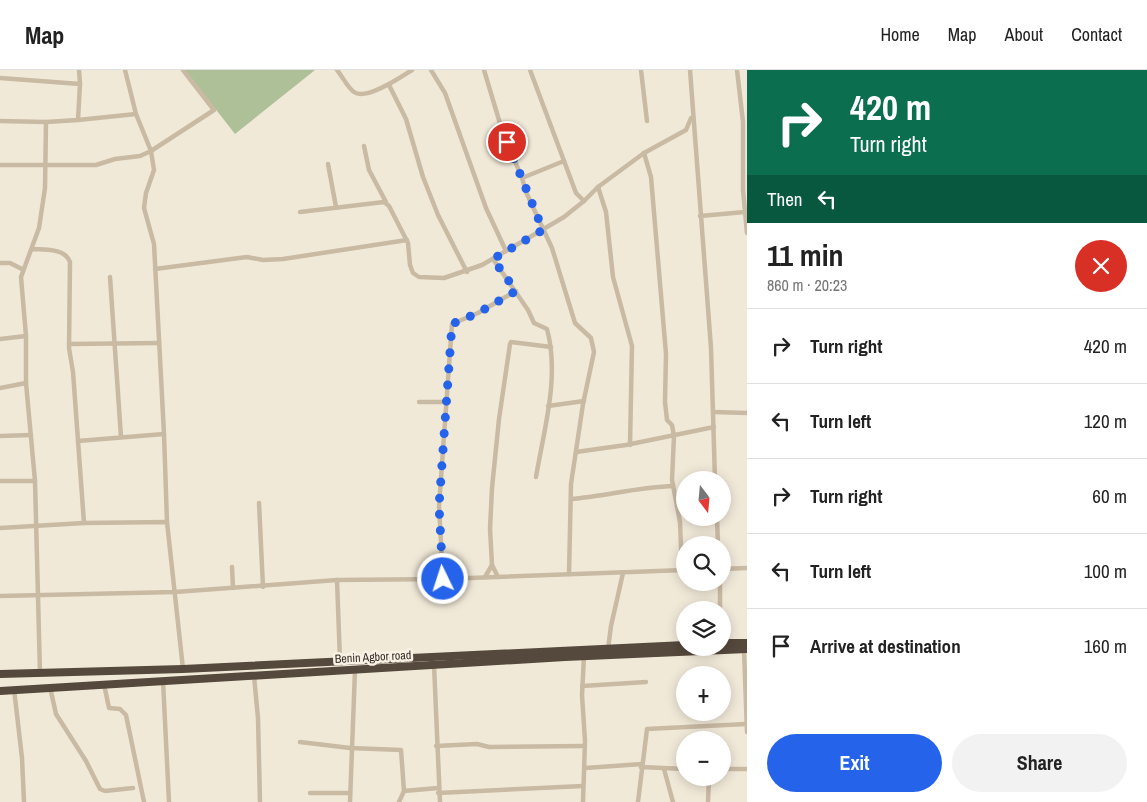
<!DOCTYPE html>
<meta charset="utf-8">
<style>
:root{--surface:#fff;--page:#f2f2f2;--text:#222;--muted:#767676;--line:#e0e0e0;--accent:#2563eb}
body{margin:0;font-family:"Archivo Narrow",sans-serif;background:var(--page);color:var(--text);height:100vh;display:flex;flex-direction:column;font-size:19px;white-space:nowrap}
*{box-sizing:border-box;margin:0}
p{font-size:16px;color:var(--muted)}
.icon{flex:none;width:28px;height:28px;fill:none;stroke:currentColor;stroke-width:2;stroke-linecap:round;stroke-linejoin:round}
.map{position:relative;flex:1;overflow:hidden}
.panel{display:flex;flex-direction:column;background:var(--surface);width:400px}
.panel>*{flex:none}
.banner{background:#0b6e4f;color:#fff;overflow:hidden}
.needle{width:32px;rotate:164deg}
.controls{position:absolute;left:676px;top:401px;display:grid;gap:10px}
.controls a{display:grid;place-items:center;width:55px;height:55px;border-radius:50%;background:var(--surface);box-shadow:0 2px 12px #0003;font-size:25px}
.pin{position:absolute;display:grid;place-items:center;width:42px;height:42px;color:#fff;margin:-21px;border:2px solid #fff;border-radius:50%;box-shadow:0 1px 5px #0007}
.me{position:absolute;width:55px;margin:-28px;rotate:356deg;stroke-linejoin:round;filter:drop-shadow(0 0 4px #0008)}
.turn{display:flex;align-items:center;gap:18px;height:105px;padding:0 20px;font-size:22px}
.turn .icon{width:65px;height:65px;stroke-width:2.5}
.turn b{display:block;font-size:35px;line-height:42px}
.then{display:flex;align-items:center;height:48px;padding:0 20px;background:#0003;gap:10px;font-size:19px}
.round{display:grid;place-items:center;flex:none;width:52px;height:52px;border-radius:26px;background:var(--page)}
.overview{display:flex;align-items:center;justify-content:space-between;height:85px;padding:0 20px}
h1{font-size:30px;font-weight:700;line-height:38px}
.action{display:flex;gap:10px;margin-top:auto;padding:10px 20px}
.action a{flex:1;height:58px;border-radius:30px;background:var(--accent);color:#fff;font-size:20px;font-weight:700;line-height:58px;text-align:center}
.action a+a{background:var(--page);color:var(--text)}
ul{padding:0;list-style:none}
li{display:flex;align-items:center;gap:15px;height:75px;padding:0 20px;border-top:1px solid var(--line)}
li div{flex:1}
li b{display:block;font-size:19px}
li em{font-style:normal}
header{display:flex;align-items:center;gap:30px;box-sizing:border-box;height:70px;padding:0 25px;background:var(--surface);border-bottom:1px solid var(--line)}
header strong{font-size:24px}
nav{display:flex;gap:28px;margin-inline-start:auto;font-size:18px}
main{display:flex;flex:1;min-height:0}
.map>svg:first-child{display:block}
.green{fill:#adc098}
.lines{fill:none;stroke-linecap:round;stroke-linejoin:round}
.street{stroke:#c9baa4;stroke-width:4.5}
.highway{stroke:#55483c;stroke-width:8}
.route{stroke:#2563eb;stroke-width:9;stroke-dasharray:0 16.2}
.labels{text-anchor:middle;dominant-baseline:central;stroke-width:5;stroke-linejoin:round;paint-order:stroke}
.street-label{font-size:12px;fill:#342c26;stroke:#f9f2e4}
</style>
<header>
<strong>Map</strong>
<nav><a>Home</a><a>Map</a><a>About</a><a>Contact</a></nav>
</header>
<main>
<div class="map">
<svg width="747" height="732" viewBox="0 0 747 732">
<rect width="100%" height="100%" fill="#f1e9d8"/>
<path class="green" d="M185 0H315L235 64Z"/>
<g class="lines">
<g class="street">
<path d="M79 0 80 14"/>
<path d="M337 0C342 6 348 18 354 22 366 31 401 7 412 0"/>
<path d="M431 0 445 23 486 138 506 181"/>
<path d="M484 0 502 60 522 108"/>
<path d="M530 0 576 123 584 131 598 117 644 83 686 60 691 48"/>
<path d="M641 0 647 51"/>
<path d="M690 0 711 278 715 410"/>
<path d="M737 0 743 52V120L747 163"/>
<path d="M0 8 80 14 78 50 46 52 0 51"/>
<path d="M389 15 406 49 423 107 438 145 467 202"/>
<path d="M78 50 136 44"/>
<path d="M364 76 369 100 386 132"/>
<path d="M644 83 651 107 666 284 665 332 667 350 672 355 674 366 672 410 680 452 682 500"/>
<path d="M564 91 522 108 526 122 552 178 575 253 591 268 594 282 583 334 571 414 569 504"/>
<path d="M328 94 336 137"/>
<path d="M0 95H96L115 89 140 86 151 81 136 44 125 0"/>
<path d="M598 117 606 142 613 207 632 276 630 375"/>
<path d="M300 142 384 132 389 136 408 173 410 195 413 203 419 207 444 208 482 195 564 147 584 131"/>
<path d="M700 146 745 142"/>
<path d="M32 179C45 180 65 178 70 192L69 278 73 302 84 453"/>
<path d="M493 189 528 240 534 253 547 259C560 307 544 359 536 407"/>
<path d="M0 193H10L22 199"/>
<path d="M155 199 247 187 263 190 283 189 407 170"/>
<path d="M110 207 121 367"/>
<path d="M0 269 26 266"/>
<path d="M69 274 159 273"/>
<path d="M0 318 26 313"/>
<path d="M419 332H447"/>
<path d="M548 336 584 331"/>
<path d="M714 342 747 343"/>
<path d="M164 364 154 174 144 138 146 123 154 100 151 81 214 40 183 0"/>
<path d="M0 366 31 365"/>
<path d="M78 371 164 364 167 452"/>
<path d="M576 382 626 375 714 357"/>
<path d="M0 411H35"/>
<path d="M571 429C605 426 639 417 673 416"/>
<path d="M259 433 263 517"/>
<path d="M717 448 718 475"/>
<path d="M0 458 84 453 167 452 183 599"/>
<path d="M232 497 233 518"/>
<path d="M722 499 747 498"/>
<path d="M485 507 492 495"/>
<path d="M498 507 492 495 490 459 492 418 499 349 510 274 511 272 551 277"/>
<path d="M443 509 439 436 452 254 478 243 516 221"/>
<path d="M337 510 340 591"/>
<path d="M720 512V540"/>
<path d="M0 526 175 522 337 510 443 509 685 500"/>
<path d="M608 579 611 556 623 503"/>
<path d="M744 579 747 662"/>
<path d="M434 595 440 732"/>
<path d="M40 603 35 411 26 313V266L21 207 39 158 45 118 46 52"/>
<path d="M254 606 258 648 260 732"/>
<path d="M163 611 169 732"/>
<path d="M104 614 109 638 120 639 126 645 144 732"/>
<path d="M582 616 646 612"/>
<path d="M50 617 56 644 86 691 100 719 105 721 133 718"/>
<path d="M14 619 22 688 24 732"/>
<path d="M300 672 350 678 401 680 404 721 399 732"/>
<path d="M436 676 477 674 489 677 584 676"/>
<path d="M641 697 685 699"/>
<path d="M585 698 642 694"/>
<path d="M664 699 673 732"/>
<path d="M722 699H747"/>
<path d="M404 721 438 718"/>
<path d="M310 723H350"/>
<path d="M438 723 583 716"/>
<path d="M350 732 355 600"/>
<path d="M583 732 585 671 582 625 584 586"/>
<path d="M638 732 647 659 746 654"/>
<path d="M708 732 709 708"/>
</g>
<g class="highway">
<path d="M722 573H747"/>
<path d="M0 604 183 599 685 575"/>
<path d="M0 621 565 587 747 579"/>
</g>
</g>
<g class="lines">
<path class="route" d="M443 509 439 436 452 254 478 243 516 221 493 189 543 160 507 72"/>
</g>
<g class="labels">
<g class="street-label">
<text transform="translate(373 587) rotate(-3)">Benin Agbor road</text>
</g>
</g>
</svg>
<div class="controls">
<a><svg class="needle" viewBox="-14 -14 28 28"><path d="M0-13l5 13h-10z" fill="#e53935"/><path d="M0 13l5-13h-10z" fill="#767676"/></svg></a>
<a><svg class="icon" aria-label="search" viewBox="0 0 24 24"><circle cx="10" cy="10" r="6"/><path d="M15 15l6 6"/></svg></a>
<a><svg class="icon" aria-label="layers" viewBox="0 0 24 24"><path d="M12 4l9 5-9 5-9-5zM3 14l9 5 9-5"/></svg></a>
<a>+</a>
<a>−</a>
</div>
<div class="pin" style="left:507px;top:72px;background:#d93025"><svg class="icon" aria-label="arrive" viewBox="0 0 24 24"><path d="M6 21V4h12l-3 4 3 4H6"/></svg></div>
<svg class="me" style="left:443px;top:509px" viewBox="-20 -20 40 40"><circle r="17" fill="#2563eb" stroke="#fff" stroke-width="3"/><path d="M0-11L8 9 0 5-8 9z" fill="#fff"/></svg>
</div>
<section class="panel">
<div class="banner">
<div class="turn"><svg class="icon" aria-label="right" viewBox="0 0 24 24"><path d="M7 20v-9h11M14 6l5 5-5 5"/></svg><div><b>420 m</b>Turn right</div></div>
<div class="then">Then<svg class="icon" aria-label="left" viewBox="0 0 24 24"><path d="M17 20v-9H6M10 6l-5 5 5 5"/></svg></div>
</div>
<div class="overview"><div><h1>11 min</h1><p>860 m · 20:23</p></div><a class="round" style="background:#d93025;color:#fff"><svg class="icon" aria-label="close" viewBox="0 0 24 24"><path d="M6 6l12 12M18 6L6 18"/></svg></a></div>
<ul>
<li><svg class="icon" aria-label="right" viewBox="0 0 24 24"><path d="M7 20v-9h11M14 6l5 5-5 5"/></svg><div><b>Turn right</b></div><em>420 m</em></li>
<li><svg class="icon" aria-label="left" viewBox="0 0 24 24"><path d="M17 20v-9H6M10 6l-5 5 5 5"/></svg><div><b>Turn left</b></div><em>120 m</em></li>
<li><svg class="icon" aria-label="right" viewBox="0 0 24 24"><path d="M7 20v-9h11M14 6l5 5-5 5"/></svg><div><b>Turn right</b></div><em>60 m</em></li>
<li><svg class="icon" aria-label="left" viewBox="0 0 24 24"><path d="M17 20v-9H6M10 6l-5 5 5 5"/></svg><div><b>Turn left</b></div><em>100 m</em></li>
<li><svg class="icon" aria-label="arrive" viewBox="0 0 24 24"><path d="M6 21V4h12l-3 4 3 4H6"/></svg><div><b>Arrive at destination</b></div><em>160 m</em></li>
</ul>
<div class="action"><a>Exit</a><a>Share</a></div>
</section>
</main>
